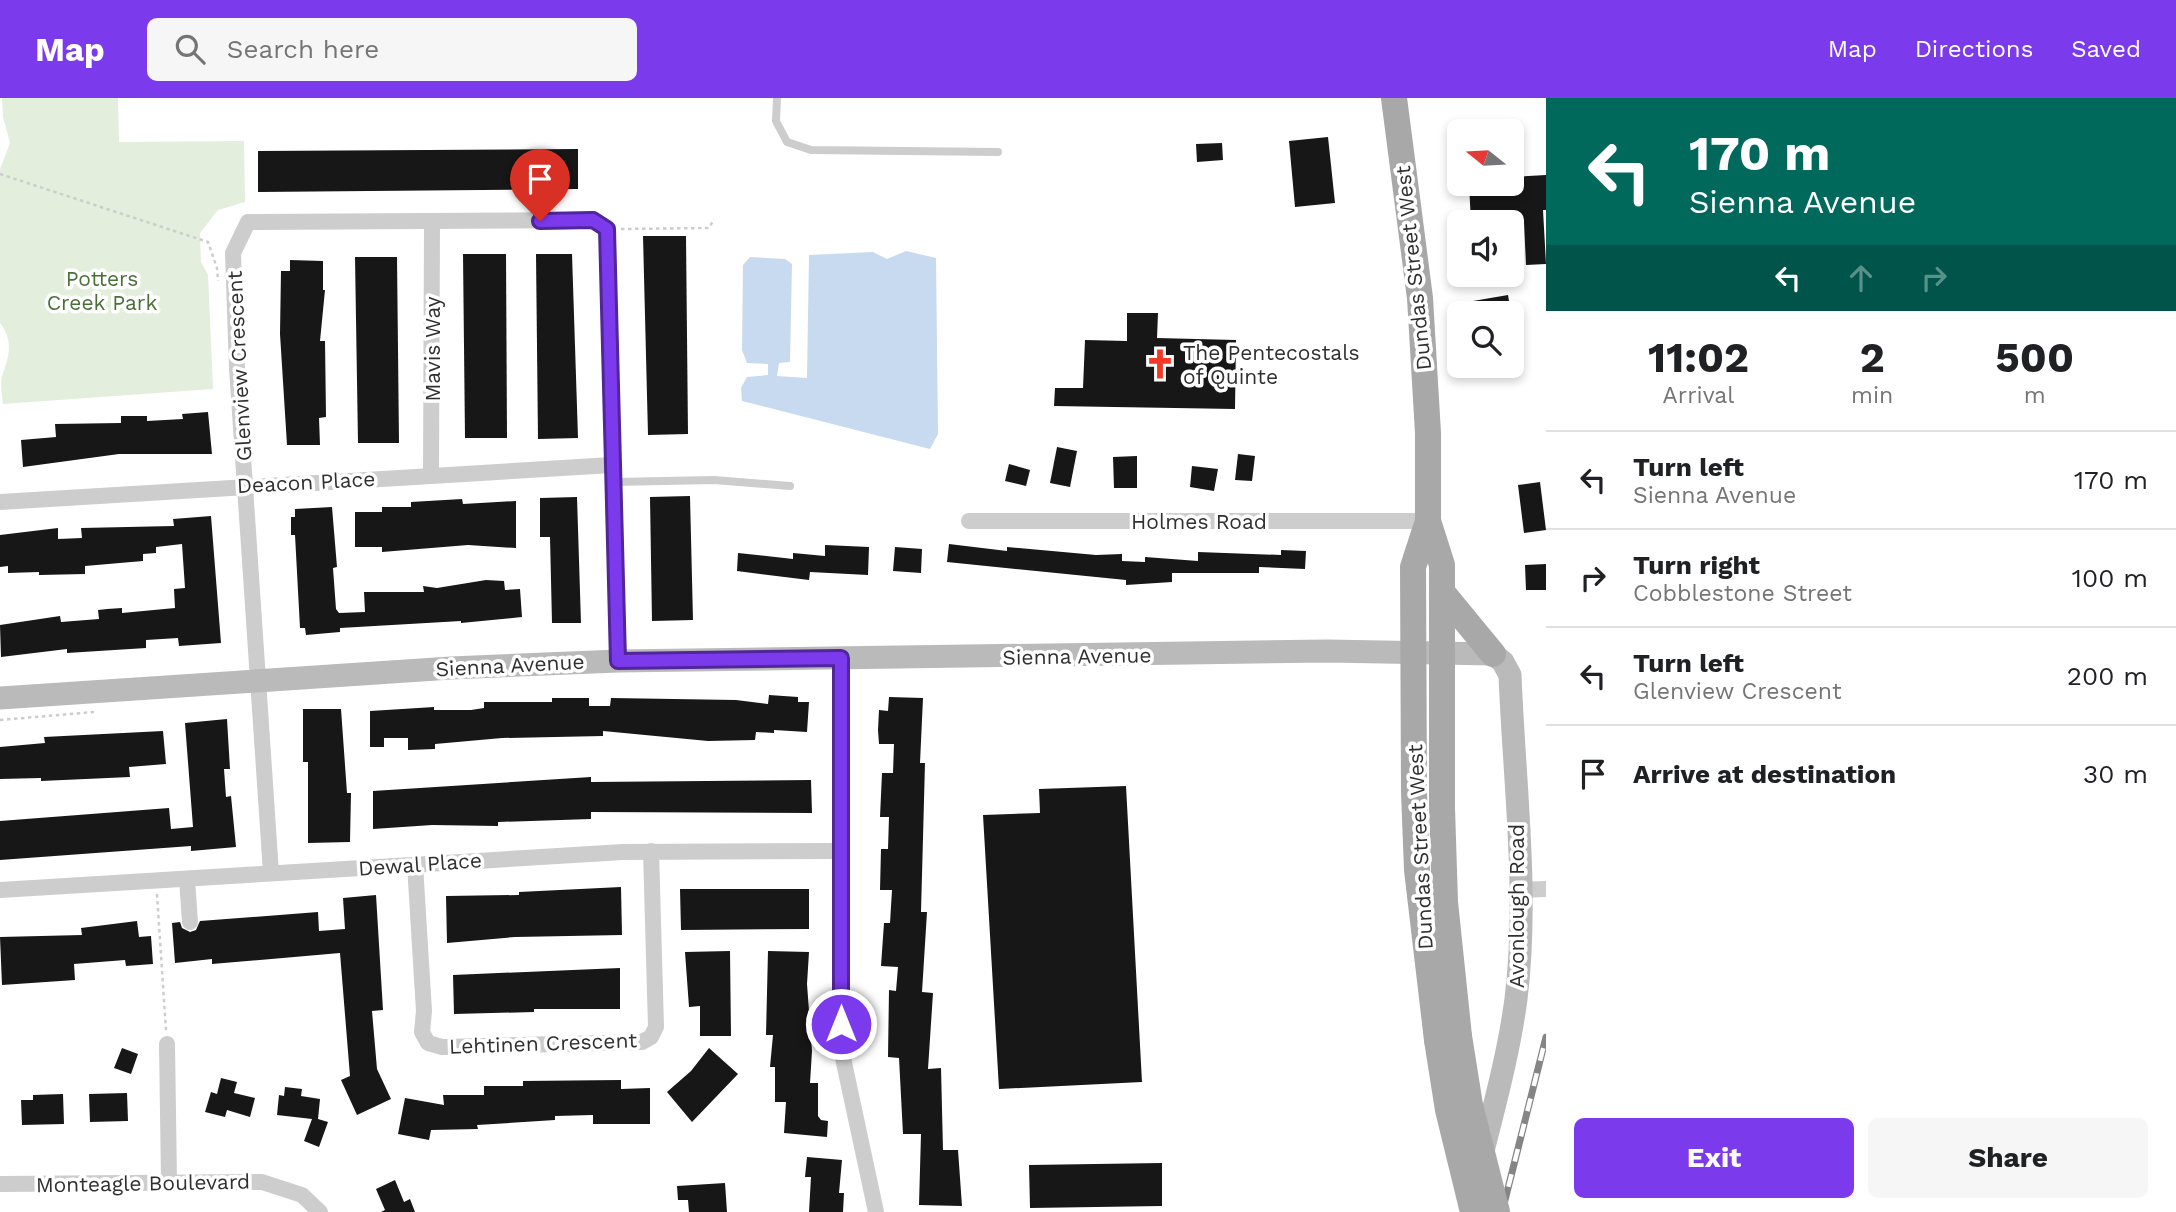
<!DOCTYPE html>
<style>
:root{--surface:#fff;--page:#f6f6f6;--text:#202124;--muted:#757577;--line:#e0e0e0;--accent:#7c3aed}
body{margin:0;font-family:"Work Sans",sans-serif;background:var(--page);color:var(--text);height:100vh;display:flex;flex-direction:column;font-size:26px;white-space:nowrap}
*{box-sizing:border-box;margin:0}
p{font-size:23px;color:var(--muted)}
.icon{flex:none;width:38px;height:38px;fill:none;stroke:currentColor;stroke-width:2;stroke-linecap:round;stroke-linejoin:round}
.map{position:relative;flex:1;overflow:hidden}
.panel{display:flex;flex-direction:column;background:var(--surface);width:630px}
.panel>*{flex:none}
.top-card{background:#00695c;color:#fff;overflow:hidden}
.needle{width:46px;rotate:288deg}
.buttons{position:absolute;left:1447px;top:21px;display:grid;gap:14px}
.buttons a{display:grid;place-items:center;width:77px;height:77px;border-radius:10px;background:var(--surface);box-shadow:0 4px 10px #0003;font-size:35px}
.pin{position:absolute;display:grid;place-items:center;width:60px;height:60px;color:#fff;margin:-72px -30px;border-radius:50% 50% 50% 0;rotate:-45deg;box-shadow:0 0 7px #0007}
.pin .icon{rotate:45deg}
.me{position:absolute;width:77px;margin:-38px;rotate:0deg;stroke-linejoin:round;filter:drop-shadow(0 0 5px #0008)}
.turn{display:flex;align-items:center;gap:24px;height:147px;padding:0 28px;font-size:32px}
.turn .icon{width:91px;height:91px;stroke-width:2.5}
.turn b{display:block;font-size:49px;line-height:60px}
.lanes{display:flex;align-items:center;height:66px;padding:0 28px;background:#0003;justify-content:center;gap:35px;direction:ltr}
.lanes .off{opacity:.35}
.eta{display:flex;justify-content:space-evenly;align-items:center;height:119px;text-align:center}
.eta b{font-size:42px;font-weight:700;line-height:49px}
.action{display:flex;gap:14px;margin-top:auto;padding:14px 28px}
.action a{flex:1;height:80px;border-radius:10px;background:var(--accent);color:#fff;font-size:28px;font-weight:700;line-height:80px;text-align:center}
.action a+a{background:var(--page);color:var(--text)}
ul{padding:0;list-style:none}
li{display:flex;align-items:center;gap:21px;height:98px;padding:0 28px;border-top:2px solid var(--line)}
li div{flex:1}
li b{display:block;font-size:26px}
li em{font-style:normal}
header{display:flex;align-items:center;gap:42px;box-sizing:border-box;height:98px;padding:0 35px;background:var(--accent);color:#fff}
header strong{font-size:33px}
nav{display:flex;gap:38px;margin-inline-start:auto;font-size:24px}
.search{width:490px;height:63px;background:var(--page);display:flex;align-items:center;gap:18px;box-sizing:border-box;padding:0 24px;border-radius:10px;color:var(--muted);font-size:26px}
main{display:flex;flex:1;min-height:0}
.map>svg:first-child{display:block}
.green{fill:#e4eedd}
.water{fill:#c8daef}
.building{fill:#171717}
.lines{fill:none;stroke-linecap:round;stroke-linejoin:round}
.path{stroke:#cdcdcd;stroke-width:2.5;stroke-dasharray:3.5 3.5;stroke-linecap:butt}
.lane{stroke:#cdcdcd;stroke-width:8}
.street{stroke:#cdcdcd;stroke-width:16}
.secondary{stroke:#bababa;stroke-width:23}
.primary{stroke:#a8a8a8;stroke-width:26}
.rail-casing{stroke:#858585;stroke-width:7}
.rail{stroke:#fff;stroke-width:4.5;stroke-dasharray:13;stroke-linecap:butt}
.primary-bridge{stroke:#a8a8a8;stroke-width:26}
.route-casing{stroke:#51269a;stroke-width:18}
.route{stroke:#7c3aed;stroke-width:12}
.labels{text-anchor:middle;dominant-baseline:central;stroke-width:7;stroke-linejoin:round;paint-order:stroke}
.street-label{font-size:21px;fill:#303030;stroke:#fff}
.park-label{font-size:21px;fill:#4a7039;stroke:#fff}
.poi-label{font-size:21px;fill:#303030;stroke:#fff;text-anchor:start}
</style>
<header>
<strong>Map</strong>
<div class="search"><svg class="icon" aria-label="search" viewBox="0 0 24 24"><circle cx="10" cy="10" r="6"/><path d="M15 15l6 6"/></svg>Search here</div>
<nav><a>Map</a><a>Directions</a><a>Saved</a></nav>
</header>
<main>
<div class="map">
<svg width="1546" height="1114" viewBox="0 0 1546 1114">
<rect width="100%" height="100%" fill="#fff"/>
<path class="green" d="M2 0H118L119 44 244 43 245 104 218 112 200 135 201 164 208 177 213 291 3 306C2 297 0 286 2 278 9 259 14 243 0 225V71L10 45 3 19Z"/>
<path class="water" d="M906 153 936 160 938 336 930 351 742 303 741 290 747 279 768 277V266L747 265 742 252 743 167 750 159 785 161 792 166 790 264 779 265 777 278 807 280 809 157 873 154 887 161Z"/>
<g class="building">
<path d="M1328 39 1335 105 1295 109 1289 43Z"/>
<path d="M1222 45 1223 62 1197 64 1196 46Z"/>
<path d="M578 51V91L258 94V53Z"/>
<path d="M1546 77V112H1543L1546 166 1526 167 1524 124H1471L1469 86H1512V79Z"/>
<path d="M643 138H686L688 336 648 337Z"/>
<path d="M463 156H506L507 340H465Z"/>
<path d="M536 156H572L578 340 538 341Z"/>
<path d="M355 159H397L399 345H358Z"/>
<path d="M290 162 323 163V192H325L320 243H325L326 319 319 320 320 347H287L280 236 281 173H290Z"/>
<path d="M1508 197 1511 215H1475L1473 203Z"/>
<path d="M1127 215H1158L1157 240 1236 242 1235 311 1054 308 1055 290H1083L1085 242 1127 243Z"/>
<path d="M208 314 212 356H119L23 369 21 342 56 339 55 326 121 325V318H147V323L183 321 182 316Z"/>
<path d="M1057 349 1077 353 1070 389 1050 385Z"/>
<path d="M1238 356 1255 358 1252 383 1235 382Z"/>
<path d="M1137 358V390H1114L1113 359Z"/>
<path d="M1009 366 1030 372 1026 388 1005 383Z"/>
<path d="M1192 368 1218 371 1214 393 1190 389Z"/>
<path d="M1540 384 1546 432 1524 435 1518 387Z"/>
<path d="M690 398 693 522 652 523 650 399Z"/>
<path d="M577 399 581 525H552L550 439H540V400Z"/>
<path d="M462 401 463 406 516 403V450L468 447 382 454V449H355V414H382V409H411V404Z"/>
<path d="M332 409 337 469 333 470 336 511 339 515 365 514 364 494H424L423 488 437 490 486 482 504 483 505 492 520 491 522 519 461 525V523L340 530V534L306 537 305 530H300L295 437H291V419H295V411Z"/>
<path d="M211 418 221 545 179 548 178 540 146 542V550L67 555V551L1 559 0 527 60 518 61 524 99 521 98 512 107 511 122 510V515L175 510 174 491 185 490 182 446 156 449V455L143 456V463L85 468V476L39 477V474L8 475V468L0 469V437L58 430V441L82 440 81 430 174 428 173 421Z"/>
<path d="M949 446 1007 453V449L1096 457 1122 456V463L1145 464V459L1198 463V454L1281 457V452L1306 453 1305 471 1259 469V475H1172V484L1126 487V482L947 464Z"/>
<path d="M825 447 869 449 868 477 810 474 809 482 737 473 738 455 793 461V455L825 458Z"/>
<path d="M895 449 922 451 921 475 893 473Z"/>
<path d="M1546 466V492H1526L1525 467Z"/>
<path d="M769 597 798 599V604H809L807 634 774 632V635L756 634 755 642 708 643 603 633V638L502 640 435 646V651L408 652V640H384V649H370V613L434 609V612H471L484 610V604H552V600H589V608H610L611 600 736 602 768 606Z"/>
<path d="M889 599 923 600 920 665H925L921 814H927L922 894 933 895 928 971 941 970 943 1052H958L962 1108 919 1107 921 1036H903L899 960 888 959 889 892 896 893 898 869 881 868 884 825H890L892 792H880L881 751H888L889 719H880L882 675H893L894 646H879L878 632 879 612 888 613Z"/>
<path d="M303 611H341L347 695H351L350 744 308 745V664H303Z"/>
<path d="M227 621 230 671H224L226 699 231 698 236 749 191 753V748L0 762V723L169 710 171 731 193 729 185 625Z"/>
<path d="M163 633 166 666 129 669 130 679 41 683V680L0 681V649L45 645 44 639Z"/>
<path d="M591 679V684L811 682 812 715 591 714V721L498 724V728L432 727 373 731V693Z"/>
<path d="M1126 688 1142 984 999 991 983 717 1040 715 1039 691Z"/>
<path d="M621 789 622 837 515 839 447 845 446 798 519 797V794Z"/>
<path d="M680 791H809V831L681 832Z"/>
<path d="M376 797 383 912 372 913 377 971 391 1001 357 1017 341 982 350 978 340 855 212 866V861L175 865 172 825 180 824 182 830 190 834 196 832 200 823 318 814 319 833 345 831 343 800Z"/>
<path d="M137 823 139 839 151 838 153 866 126 868 125 862 74 866 75 882 2 887 0 839 82 837 81 830Z"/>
<path d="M730 853 731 938H700V908L689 909 685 854Z"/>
<path d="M768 853 809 854 807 886 812 953 810 985H818V1018L821 1022 828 1023 827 1039 784 1035 786 1004H775V969H770L773 937H766Z"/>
<path d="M620 870V911H534V914L454 916 453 877Z"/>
<path d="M122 950 138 956 131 976 114 970Z"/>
<path d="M709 950 738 976 692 1024 667 994 691 973Z"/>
<path d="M221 980 237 984 234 995 255 1000 250 1019 227 1012 225 1019 205 1014 211 994 217 996Z"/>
<path d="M621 982V991L650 990V1026H593V1017L555 1018V1022L477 1027 478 1031 431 1032 429 1042 398 1036 405 1000 444 1007 443 997H484V988H523V983Z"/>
<path d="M285 989 302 991 301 998 320 1001 318 1021 328 1024 319 1049 304 1043 312 1021 277 1017 279 997 284 998Z"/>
<path d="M127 995 128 1023 90 1024 89 996Z"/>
<path d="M63 996 64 1026 22 1027 21 1002H33V997Z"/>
<path d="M807 1059 842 1062 839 1095H844L843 1114H809L811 1079H805Z"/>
<path d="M1162 1065V1108L1030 1110 1029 1067Z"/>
<path d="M395 1082 404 1104 410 1101 415 1114H381L385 1112 376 1091Z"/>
<path d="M725 1085 727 1114H689L688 1102H678L677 1088Z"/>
</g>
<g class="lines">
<g class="path">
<path d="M0 76 208 144 217 170 218 183"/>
<path d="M621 131 709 130 714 121"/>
<path d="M0 622 94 614"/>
<path d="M157 796 166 933"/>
</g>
<g class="lane">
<path d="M777 0 776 23 787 44 811 52 998 54"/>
<path d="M613 384 714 382 790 388"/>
</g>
<g class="street">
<path d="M431 377 432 125"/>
<path d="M0 404 612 367"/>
<path d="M969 423H1428"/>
<path d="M841 560V926L843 960 876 1114"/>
<path d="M415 767 424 913 422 934 428 945 442 949 642 944 651 939 656 929 651 753"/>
<path d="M271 775 237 270 233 155 248 124 593 122 607 131 618 563"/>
<path d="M187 781 190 824"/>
<path d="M0 792 623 754 841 753"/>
<path d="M1519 792 1546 791"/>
<path d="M167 946 169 1083"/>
<path d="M0 1086 262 1084 302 1097 320 1114"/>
</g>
<path class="secondary" d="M0 600 451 570 618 563 1327 553 1493 556 1503 564 1510 577C1514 682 1529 796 1516 901 1509 954 1495 1005 1482 1057"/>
<g class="primary">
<path d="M1394 0 1420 200 1428 335V423L1442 467V710L1445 804 1459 938"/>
<path d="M1428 423 1413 469 1414 694 1417 772 1437 942"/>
<path d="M1442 494 1493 556"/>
</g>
<g class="rail-casing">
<path id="rail" d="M1502 1114 1546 939"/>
</g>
<use href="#rail" class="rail"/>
<g class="primary-bridge">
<path d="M1459 938 1470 1007 1497 1114"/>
<path d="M1437 942 1448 1012 1473 1114"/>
</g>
</g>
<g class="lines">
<g class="route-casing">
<path id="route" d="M540 123 593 122 607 131 618 563 841 560V926"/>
</g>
<use href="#route" class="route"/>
</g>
<defs>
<g id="church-bare" transform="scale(2.415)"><path d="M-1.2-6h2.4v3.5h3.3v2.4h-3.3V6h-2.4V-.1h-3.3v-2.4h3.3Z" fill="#f23927" stroke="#fff" stroke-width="2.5" paint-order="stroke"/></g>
</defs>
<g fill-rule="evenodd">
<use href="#church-bare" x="1160" y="266"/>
</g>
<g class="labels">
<g class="street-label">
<text transform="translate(1413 170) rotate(-96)">Dundas Street West</text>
<text transform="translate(432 251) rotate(-90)">Mavis Way</text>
<text transform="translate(239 268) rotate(-93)">Glenview Crescent</text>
<text transform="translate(306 384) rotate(-3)">Deacon Place</text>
<text x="1199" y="423">Holmes Road</text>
<text transform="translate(1077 558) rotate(-1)">Sienna Avenue</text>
<text transform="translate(510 567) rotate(-3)">Sienna Avenue</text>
<text transform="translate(1420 749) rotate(-93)">Dundas Street West</text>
<text transform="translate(420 766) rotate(-4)">Dewal Place</text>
<text transform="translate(1516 808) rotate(-90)">Avonlough Road</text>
<text transform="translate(543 945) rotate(-2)">Lehtinen Crescent</text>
<text transform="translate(143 1085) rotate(-1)">Monteagle Boulevard</text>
</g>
<g class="park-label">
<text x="102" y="180">Potters<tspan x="102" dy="24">Creek Park</tspan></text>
</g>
<g class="poi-label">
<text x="1183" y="254">The Pentecostals<tspan x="1183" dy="24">of Quinte</tspan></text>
</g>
</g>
</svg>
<div class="buttons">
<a><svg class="needle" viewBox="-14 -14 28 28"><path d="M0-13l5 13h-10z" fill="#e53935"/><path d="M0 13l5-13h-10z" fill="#757577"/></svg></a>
<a><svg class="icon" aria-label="sound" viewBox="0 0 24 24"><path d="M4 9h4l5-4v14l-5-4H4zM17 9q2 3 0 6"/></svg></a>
<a><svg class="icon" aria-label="search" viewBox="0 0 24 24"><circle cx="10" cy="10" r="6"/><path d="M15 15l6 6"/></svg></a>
</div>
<div class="pin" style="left:540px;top:123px;background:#d93025"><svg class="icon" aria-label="arrive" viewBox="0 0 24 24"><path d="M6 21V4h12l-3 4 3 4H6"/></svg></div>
<svg class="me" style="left:841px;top:926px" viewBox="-20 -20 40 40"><circle r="17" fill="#7c3aed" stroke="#fff" stroke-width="3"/><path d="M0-11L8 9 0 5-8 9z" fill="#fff"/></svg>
</div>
<section class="panel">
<div class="top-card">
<div class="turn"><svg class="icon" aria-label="left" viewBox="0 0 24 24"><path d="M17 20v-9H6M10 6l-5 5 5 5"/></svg><div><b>170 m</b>Sienna Avenue</div></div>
<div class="lanes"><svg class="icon" aria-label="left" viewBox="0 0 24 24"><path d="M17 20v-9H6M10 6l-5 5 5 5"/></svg><svg class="icon off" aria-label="ahead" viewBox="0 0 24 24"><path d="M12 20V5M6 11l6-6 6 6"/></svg><svg class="icon off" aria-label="right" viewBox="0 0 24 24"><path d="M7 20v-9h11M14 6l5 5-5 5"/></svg></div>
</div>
<div class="eta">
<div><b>11:02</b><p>Arrival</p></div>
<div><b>2</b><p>min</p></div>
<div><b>500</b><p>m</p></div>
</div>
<ul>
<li><svg class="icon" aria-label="left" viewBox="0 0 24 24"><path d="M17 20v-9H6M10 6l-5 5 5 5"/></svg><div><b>Turn left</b><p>Sienna Avenue</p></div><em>170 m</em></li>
<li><svg class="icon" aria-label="right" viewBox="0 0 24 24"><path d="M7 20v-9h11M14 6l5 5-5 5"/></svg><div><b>Turn right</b><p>Cobblestone Street</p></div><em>100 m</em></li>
<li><svg class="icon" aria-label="left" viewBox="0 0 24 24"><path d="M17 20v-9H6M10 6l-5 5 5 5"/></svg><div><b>Turn left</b><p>Glenview Crescent</p></div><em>200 m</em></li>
<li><svg class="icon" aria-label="arrive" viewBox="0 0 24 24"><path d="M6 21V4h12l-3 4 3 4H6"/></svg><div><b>Arrive at destination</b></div><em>30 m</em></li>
</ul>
<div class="action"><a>Exit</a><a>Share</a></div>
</section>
</main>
